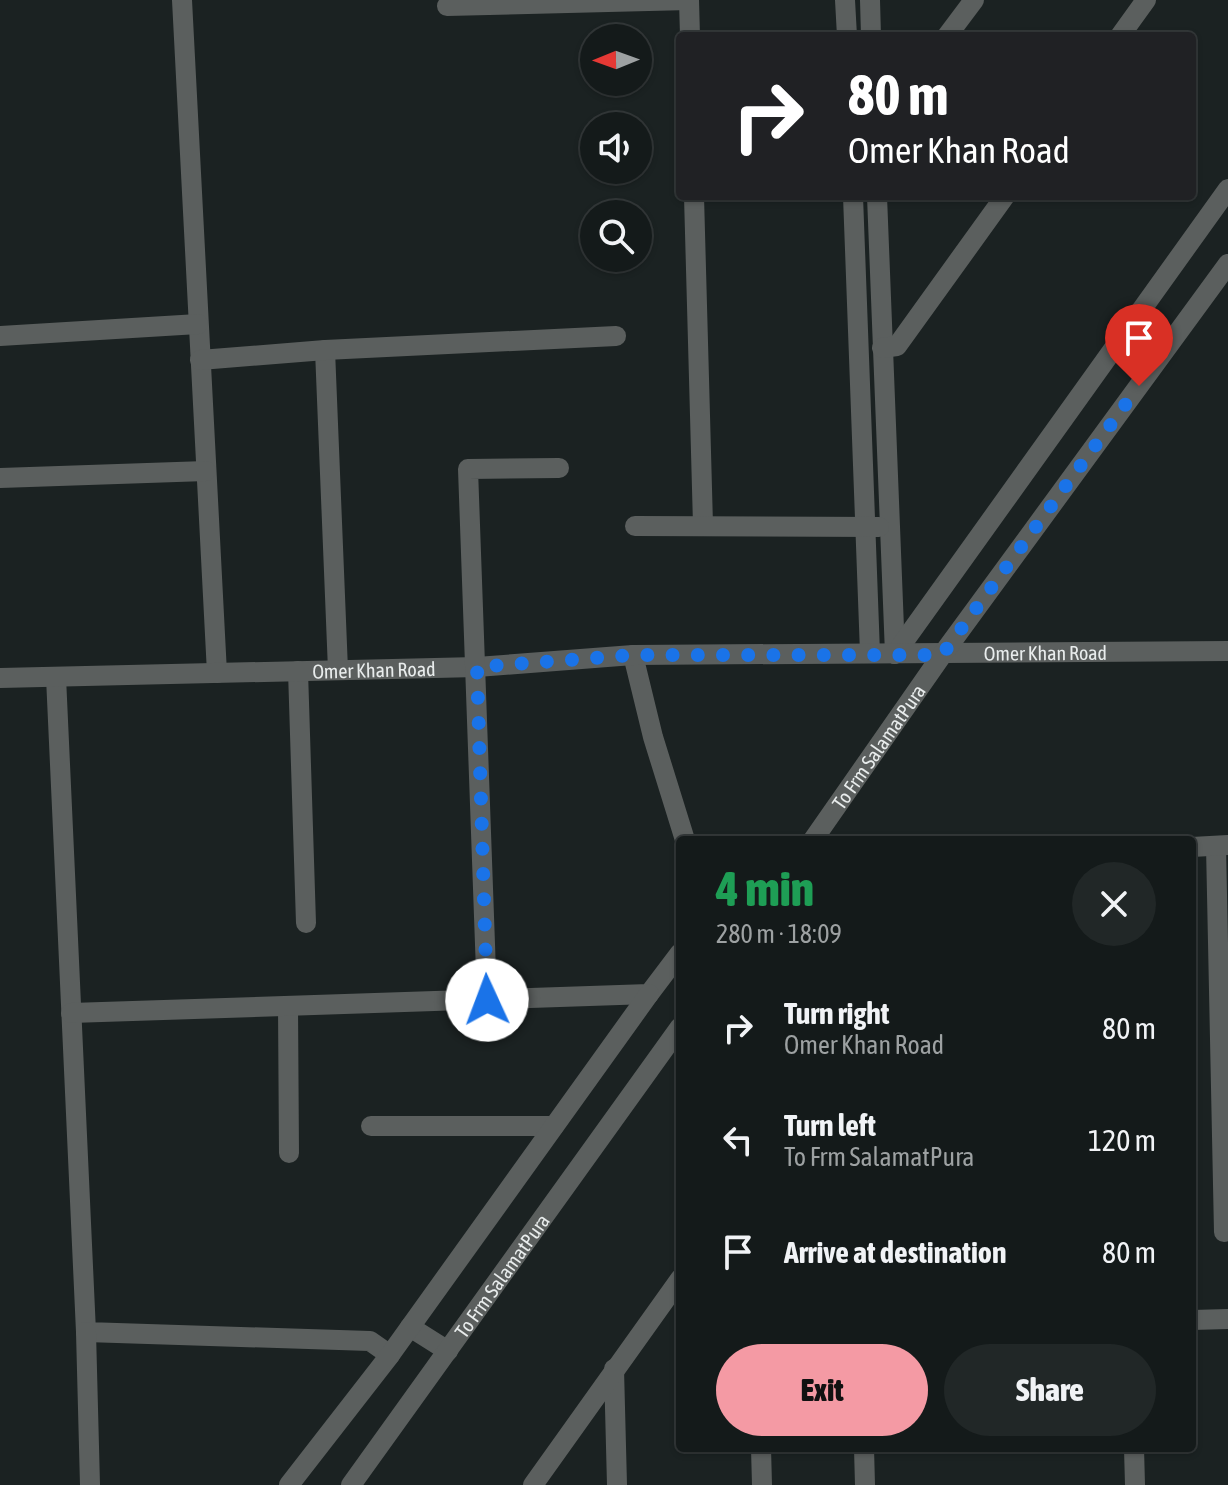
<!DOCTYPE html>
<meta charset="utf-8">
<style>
:root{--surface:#141a1a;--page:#212727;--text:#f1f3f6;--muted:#9da1a2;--line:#333839;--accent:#f49aa4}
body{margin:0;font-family:"Asap Condensed",sans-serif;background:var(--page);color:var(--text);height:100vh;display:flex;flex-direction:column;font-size:30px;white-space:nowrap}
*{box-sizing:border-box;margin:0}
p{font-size:26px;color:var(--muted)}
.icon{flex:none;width:44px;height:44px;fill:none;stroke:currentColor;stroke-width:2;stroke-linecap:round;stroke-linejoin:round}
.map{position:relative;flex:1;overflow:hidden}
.side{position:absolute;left:676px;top:836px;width:520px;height:616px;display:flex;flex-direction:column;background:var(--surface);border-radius:8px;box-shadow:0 2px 6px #0004,0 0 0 2px var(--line)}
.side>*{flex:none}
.hud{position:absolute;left:676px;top:32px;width:520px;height:168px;border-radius:8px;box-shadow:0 2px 6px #0004,0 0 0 2px var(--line);background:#202124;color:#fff;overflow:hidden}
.needle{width:52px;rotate:269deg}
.fabs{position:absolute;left:580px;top:24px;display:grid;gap:16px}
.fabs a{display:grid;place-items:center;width:72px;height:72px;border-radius:50%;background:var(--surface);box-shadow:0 2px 6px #0004,0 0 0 2px var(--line);font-size:40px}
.pin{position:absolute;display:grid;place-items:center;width:68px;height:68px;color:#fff;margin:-82px -34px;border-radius:50% 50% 50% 0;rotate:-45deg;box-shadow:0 0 8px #0007}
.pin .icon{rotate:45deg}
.me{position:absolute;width:88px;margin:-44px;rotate:358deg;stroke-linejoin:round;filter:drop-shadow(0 0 6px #0008)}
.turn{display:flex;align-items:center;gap:28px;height:168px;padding:0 40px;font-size:36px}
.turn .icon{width:104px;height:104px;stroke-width:2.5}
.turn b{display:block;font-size:56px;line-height:68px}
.round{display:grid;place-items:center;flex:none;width:84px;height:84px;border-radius:42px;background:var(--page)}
.summary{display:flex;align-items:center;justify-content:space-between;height:136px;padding:0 40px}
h1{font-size:48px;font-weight:800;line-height:60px;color:#1e9e55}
.action{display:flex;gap:16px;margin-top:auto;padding:16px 40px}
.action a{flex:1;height:92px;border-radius:48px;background:var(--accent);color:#111;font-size:32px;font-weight:800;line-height:92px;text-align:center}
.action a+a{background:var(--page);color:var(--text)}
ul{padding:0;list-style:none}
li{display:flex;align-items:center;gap:24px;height:112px;padding:0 40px}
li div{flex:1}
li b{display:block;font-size:30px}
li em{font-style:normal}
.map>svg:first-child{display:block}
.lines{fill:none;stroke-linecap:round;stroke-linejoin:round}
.minor{stroke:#5b5f5e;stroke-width:20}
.route{stroke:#1a73e8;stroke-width:14;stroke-dasharray:0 25.2}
.labels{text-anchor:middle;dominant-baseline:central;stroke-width:8;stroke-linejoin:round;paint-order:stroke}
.street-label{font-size:20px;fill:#e8ecec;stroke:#080b0b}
</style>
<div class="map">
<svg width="1228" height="1485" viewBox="0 0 1228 1485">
<rect width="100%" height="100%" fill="#1b2222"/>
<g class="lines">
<g class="minor">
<path d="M182 0 217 673"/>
<path d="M845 0 847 36"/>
<path d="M870 0 871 36"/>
<path d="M447 6 689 0 690 36"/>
<path d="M947 36 974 0"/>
<path d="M1120 36 1146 0"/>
<path d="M694 196 703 525"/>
<path d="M853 196 870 653"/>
<path d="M877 196 895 654"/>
<path d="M0 336 198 324"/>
<path d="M882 348 897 346 1005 196"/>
<path d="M325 350 338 670"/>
<path d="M200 360 325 350 616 336"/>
<path d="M0 478 206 471"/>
<path d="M635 526 879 527"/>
<path d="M895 654 1228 189"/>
<path d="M633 655 653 737 685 840"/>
<path d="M298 671 306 923"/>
<path d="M56 677 86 1332 370 1341 390 1355"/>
<path id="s1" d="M0 678 477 667 633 655 1228 651"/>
<path id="s2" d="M813 840 942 655 1228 264"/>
<path d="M1216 846 1224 1232"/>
<path d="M1192 847 1228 845"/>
<path d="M487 1000 468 469 559 468"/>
<path d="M288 1006 289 1153"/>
<path d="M71 1013 649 994 680 953"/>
<path d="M371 1126H554"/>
<path d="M1192 1320 1228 1319"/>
<path d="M410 1327 448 1351"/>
<path d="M86 1332 90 1485"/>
<path d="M614 1369 617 1485"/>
<path d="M761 1448 762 1485"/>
<path d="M864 1448 865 1485"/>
<path d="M1134 1448 1135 1485"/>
<path d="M289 1485 390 1355 649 994"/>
<path id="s3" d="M351 1485 680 1027"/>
<path d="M533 1485 680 1279"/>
</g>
</g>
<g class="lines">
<path class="route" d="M487 1000 477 667 633 655H942L1139 386"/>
</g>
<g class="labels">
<g class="street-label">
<text stroke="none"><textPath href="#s1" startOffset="1046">Omer Khan Road</textPath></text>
<text stroke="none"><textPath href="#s1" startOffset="374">Omer Khan Road</textPath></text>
<text stroke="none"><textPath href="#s2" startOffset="114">To Frm SalamatPura</textPath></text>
<text stroke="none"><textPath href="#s3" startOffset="258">To Frm SalamatPura</textPath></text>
</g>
</g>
</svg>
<div class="fabs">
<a><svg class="needle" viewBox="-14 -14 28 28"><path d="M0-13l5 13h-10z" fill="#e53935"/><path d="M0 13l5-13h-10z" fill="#9da1a2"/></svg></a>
<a><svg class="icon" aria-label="sound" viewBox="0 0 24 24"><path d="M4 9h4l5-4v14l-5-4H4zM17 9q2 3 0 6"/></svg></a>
<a><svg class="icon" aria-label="search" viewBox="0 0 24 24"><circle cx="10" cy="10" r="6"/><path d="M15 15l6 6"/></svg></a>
</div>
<div class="pin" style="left:1139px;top:386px;background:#d93025"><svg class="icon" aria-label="arrive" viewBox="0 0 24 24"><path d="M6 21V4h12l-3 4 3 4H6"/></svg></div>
<svg class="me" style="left:487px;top:1000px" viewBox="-20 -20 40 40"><circle r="19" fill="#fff"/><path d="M0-13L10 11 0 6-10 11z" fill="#1a73e8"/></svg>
<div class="hud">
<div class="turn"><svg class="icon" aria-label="right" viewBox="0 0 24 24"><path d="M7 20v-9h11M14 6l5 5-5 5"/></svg><div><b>80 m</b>Omer Khan Road</div></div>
</div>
<section class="side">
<div class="summary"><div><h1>4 min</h1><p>280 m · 18:09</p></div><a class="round"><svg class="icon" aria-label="close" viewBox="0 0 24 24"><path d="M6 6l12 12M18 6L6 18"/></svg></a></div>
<ul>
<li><svg class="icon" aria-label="right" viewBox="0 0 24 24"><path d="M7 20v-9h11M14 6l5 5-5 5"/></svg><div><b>Turn right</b><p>Omer Khan Road</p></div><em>80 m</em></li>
<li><svg class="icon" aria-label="left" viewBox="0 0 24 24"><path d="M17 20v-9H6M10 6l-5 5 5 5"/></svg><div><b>Turn left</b><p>To Frm SalamatPura</p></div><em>120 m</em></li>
<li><svg class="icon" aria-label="arrive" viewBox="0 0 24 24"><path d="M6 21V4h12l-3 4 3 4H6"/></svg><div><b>Arrive at destination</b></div><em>80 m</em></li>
</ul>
<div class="action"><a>Exit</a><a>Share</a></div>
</section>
</div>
